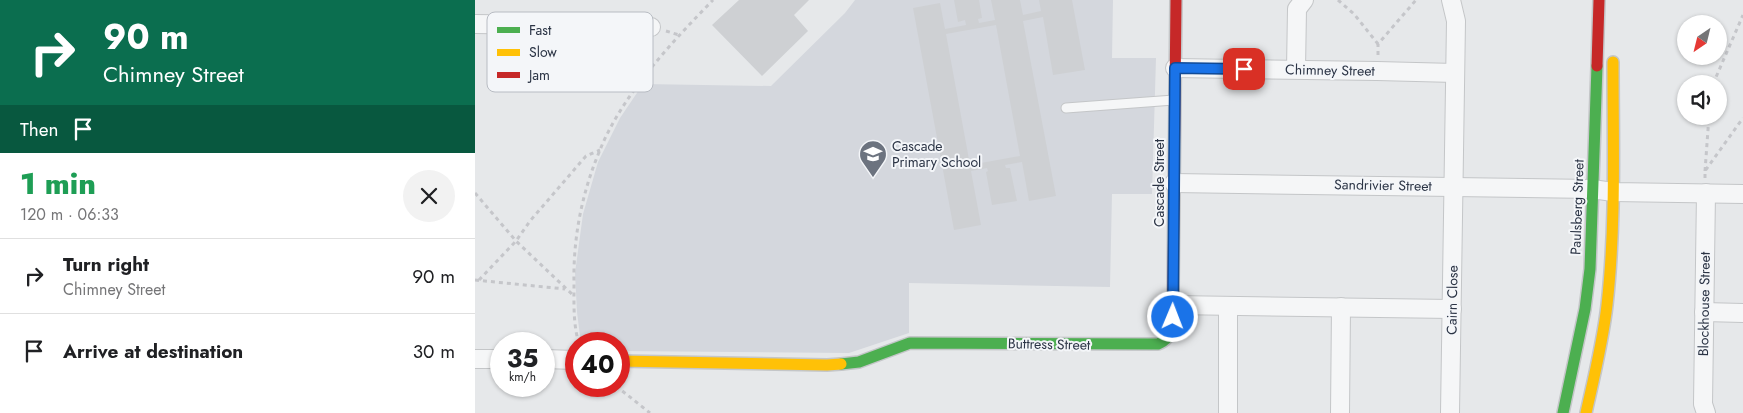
<!DOCTYPE html>
<meta charset="utf-8">
<style>
:root{--surface:#fff;--page:#f2f2f2;--text:#202124;--muted:#757577;--line:#e0e0e0}
body{margin:0;font-family:Jost,sans-serif;background:var(--page);color:var(--text);height:100vh;display:flex;flex-direction:column;font-size:19px;white-space:nowrap}
*{box-sizing:border-box;margin:0}
p{font-size:16px;color:var(--muted)}
.icon{flex:none;width:28px;height:28px;fill:none;stroke:currentColor;stroke-width:2;stroke-linecap:round;stroke-linejoin:round}
.map{position:relative;flex:1;overflow:hidden}
.panel{display:flex;flex-direction:column;background:var(--surface);width:475px}
.panel>*{flex:none}
.top-card{background:#0b6e4f;color:#fff;overflow:hidden}
.needle{width:32px;rotate:215deg}
.buttons{position:absolute;left:1202px;top:15px;display:grid;gap:10px}
.buttons a{display:grid;place-items:center;width:50px;height:50px;border-radius:50%;background:var(--surface);box-shadow:0 1px 4px #0004;font-size:25px}
.speed{position:absolute;left:15px;top:332px;display:flex;gap:10px;font-size:25px;font-weight:700;text-align:center}
.speed>*{display:grid;place-content:center;width:65px;height:65px;border-radius:50%;background:var(--surface);box-shadow:0 1px 4px #0004;line-height:1}
.speed small{font-size:12px;font-weight:400}
.speed .limit{border:8px solid #d22;background:#fff;color:#111}
.pin{position:absolute;display:grid;place-items:center;width:42px;height:42px;color:#fff;margin:-21px;border-radius:10px;box-shadow:0 2px 8px #0006}
.me{position:absolute;width:55px;margin:-28px;rotate:1deg;stroke-linejoin:round;filter:drop-shadow(0 0 4px #0008)}
.turn{display:flex;align-items:center;gap:18px;height:105px;padding:0 20px;font-size:22px}
.turn .icon{width:65px;height:65px;stroke-width:2.5}
.turn b{display:block;font-size:35px;line-height:42px}
.then{display:flex;align-items:center;height:48px;padding:0 20px;background:#0003;gap:10px;font-size:19px}
.round{display:grid;place-items:center;flex:none;width:52px;height:52px;border-radius:26px;background:var(--page)}
.summary{display:flex;align-items:center;justify-content:space-between;height:85px;padding:0 20px}
h1{font-size:30px;font-weight:800;line-height:38px;color:#1e9e55}
ul{padding:0;list-style:none}
li{display:flex;align-items:center;gap:15px;height:75px;padding:0 20px;border-top:1px solid var(--line)}
li div{flex:1}
li b{display:block;font-size:19px}
li em{font-style:normal}
main{display:flex;flex:1;min-height:0}
.map>svg:first-child{display:block}
.built{fill:#d4d7dd}
.building{fill:#ced0d3;fill-rule:evenodd}
.lines{fill:none;stroke-linecap:round;stroke-linejoin:round}
.lane-casing{stroke:#c4c6c8;stroke-width:11}
.street-casing{stroke:#c4c6c8;stroke-width:20}
.fast-casing{stroke:#c4c6c8;stroke-width:14}
.slow-casing{stroke:#c4c6c8;stroke-width:14}
.jam-casing{stroke:#c4c6c8;stroke-width:14}
.path{stroke:#c5c6ca;stroke-width:3;stroke-dasharray:4 4;stroke-linecap:butt}
.lane{stroke:#f5f6f7;stroke-width:9}
.street{stroke:#f5f6f7;stroke-width:18}
.fast{stroke:#4caf50;stroke-width:11}
.slow{stroke:#ffc107;stroke-width:11}
.jam{stroke:#c62828;stroke-width:11}
.route-casing{stroke:#114b97;stroke-width:12}
.route{stroke:#1a73e8;stroke-width:9}
.labels{text-anchor:middle;dominant-baseline:central;stroke-width:4;stroke-linejoin:round;paint-order:stroke}
.street-label{font-size:14px;fill:#2b3445;stroke:#f4f6f9}
.poi-label{font-size:14px;fill:#2b3445;stroke:#f4f6f9;text-anchor:start}
.key{fill:#f4f6f9;stroke:#b8bcc3;stroke-width:1}
.key-label{font-size:14px;fill:#2b3445}
</style>
<main>
<section class="panel">
<div class="top-card">
<div class="turn"><svg class="icon" aria-label="right" viewBox="0 0 24 24"><path d="M7 20v-9h11M14 6l5 5-5 5"/></svg><div><b>90 m</b>Chimney Street</div></div>
<div class="then">Then<svg class="icon" aria-label="arrive" viewBox="0 0 24 24"><path d="M6 21V4h12l-3 4 3 4H6"/></svg></div>
</div>
<div class="summary"><div><h1>1 min</h1><p>120 m · 06:33</p></div><a class="round"><svg class="icon" aria-label="close" viewBox="0 0 24 24"><path d="M6 6l12 12M18 6L6 18"/></svg></a></div>
<ul>
<li><svg class="icon" aria-label="right" viewBox="0 0 24 24"><path d="M7 20v-9h11M14 6l5 5-5 5"/></svg><div><b>Turn right</b><p>Chimney Street</p></div><em>90 m</em></li>
<li><svg class="icon" aria-label="arrive" viewBox="0 0 24 24"><path d="M6 21V4h12l-3 4 3 4H6"/></svg><div><b>Arrive at destination</b></div><em>30 m</em></li>
</ul>
</section>
<div class="map">
<svg width="1268" height="413" viewBox="0 0 1268 413">
<rect width="100%" height="100%" fill="#e6e8ea"/>
<path class="built" d="M380 0H638L637 58H681L677 194H637L635 287 434 283V333L374 353 144 351V344H106L102 312 100 273 108 214 123 162 145 118 168 84 296 86 370 13Z"/>
<g class="building">
<path d="M264 0H334L319 15 333 31 287 76 237 25Z"/>
<path d="M479 0H504L507 18 503 19 504 23 520 20 516 0H545L548 15 566 11 564 0H597L610 70 578 75 568 17 548 21 581 196 554 201 547 162 530 165 531 168H535L542 201 517 205 511 172 513 171 512 168 496 171 506 225 479 230 438 8 465 3 470 29 491 25 490 20 483 22ZM521 25 545 156 495 165 471 34Z"/>
</g>
<g class="lines">
<g class="lane-casing">
<path id="lane" d="M591 108 699 100"/>
</g>
<g class="street-casing">
<g id="street">
<path d="M0 24 176 27"/>
<path d="M700 68 902 71 980 73"/>
<path d="M821 69 822 9 829 0"/>
<path d="M699 183 1117 189 1138 192 1268 194"/>
<path d="M1231 193 1228 404 1231 413"/>
<path d="M698 305 977 309"/>
<path d="M1229 312 1268 313"/>
<path d="M0 359H26"/>
<path d="M69 359 101 360"/>
<path d="M753 413V306"/>
<path d="M865 413 866 307"/>
<path d="M975 413 981 21 976 0"/>
</g>
</g>
<g class="fast-casing">
<g id="fast">
<path d="M366 364 384 362 435 343 683 344C704 336 698 309 698 290"/>
<path d="M1088 413 1110 309 1115 269 1122 66"/>
</g>
</g>
<g class="slow-casing">
<g id="slow">
<path d="M144 361 352 365 366 364"/>
<path d="M1111 413C1119 377 1128 341 1132 305 1141 224 1138 143 1138 62"/>
</g>
</g>
<g class="jam-casing">
<g id="jam">
<path d="M1122 66 1124 0"/>
<path d="M698 290 701 0"/>
</g>
</g>
<g class="path">
<path d="M863 0 879 14 903 44"/>
<path d="M191 31 204 35"/>
<path d="M903 55V44L941 0"/>
<path d="M1238 84 1268 15"/>
<path d="M1230 171 1234 116"/>
<path d="M1230 178V171L1268 118"/>
<path d="M0 193 41 241 99 296"/>
<path d="M0 280 90 289"/>
<path d="M4 280 41 241 55 221 111 156 125 150"/>
<path d="M104 344C98 324 99 304 99 283 98 238 107 192 125 150 147 95 197 42 238 0"/>
<path d="M141 386 175 413"/>
</g>
<use href="#lane" class="lane"/>
<use href="#street" class="street"/>
<use href="#fast" class="fast"/>
<use href="#slow" class="slow"/>
<use href="#jam" class="jam"/>
</g>
<g class="lines">
<g class="route-casing">
<path id="route" d="M698 317 700 68 769 69"/>
</g>
<use href="#route" class="route"/>
</g>
<defs>
<g id="school-pin" transform="scale(1.4375)"><path d="M0 17L-7.5 6A9.5 9.5 0 1 1 7.5 6Z" fill="#6c737f" stroke="#f4f6f9"/><path d="M0-5L7-2L0 1L-7-2ZM-4 1L0 2.5L4 1V4Q0 6-4 4Z" fill="#fff"/></g>
</defs>
<g fill-rule="evenodd">
<use href="#school-pin" x="398" y="154"/>
</g>
<g class="labels">
<g class="street-label">
<text transform="translate(855 70) rotate(1)">Chimney Street</text>
<text transform="translate(684 183) rotate(-90)">Cascade Street</text>
<text transform="translate(908 185) rotate(1)">Sandrivier Street</text>
<text transform="translate(1102 207) rotate(-88)">Paulsberg Street</text>
<text transform="translate(977 300) rotate(-89)">Cairn Close</text>
<text transform="translate(1229 304) rotate(-89)">Blockhouse Street</text>
<text transform="translate(574 344) rotate(1)">Buttress Street</text>
</g>
<g class="poi-label">
<text x="417" y="146">Cascade<tspan x="417" dy="16">Primary School</tspan></text>
</g>
</g>
<rect x="12" y="12" width="166" height="80" rx="8" class="key"/>
<rect x="22" y="27" width="23" height="6" fill="#4caf50"/>
<rect x="22" y="49" width="23" height="7" fill="#ffc107"/>
<rect x="22" y="72" width="23" height="6" fill="#c62828"/>
<g class="key-label">
<text x="54" y="35">Fast</text>
<text x="54" y="57">Slow</text>
<text x="54" y="80">Jam</text>
</g>
</svg>
<div class="buttons">
<a><svg class="needle" viewBox="-14 -14 28 28"><path d="M0-13l5 13h-10z" fill="#e53935"/><path d="M0 13l5-13h-10z" fill="#757577"/></svg></a>
<a><svg class="icon" aria-label="sound" viewBox="0 0 24 24"><path d="M4 9h4l5-4v14l-5-4H4zM17 9q2 3 0 6"/></svg></a>
</div>
<div class="speed"><div>35<small>km/h</small></div><div class="limit">40</div></div>
<div class="pin" style="left:769px;top:69px;background:#d93025"><svg class="icon" aria-label="arrive" viewBox="0 0 24 24"><path d="M6 21V4h12l-3 4 3 4H6"/></svg></div>
<svg class="me" style="left:698px;top:317px" viewBox="-20 -20 40 40"><circle r="17" fill="#1a73e8" stroke="#fff" stroke-width="3"/><path d="M0-11L8 9 0 5-8 9z" fill="#fff"/></svg>
</div>
</main>
